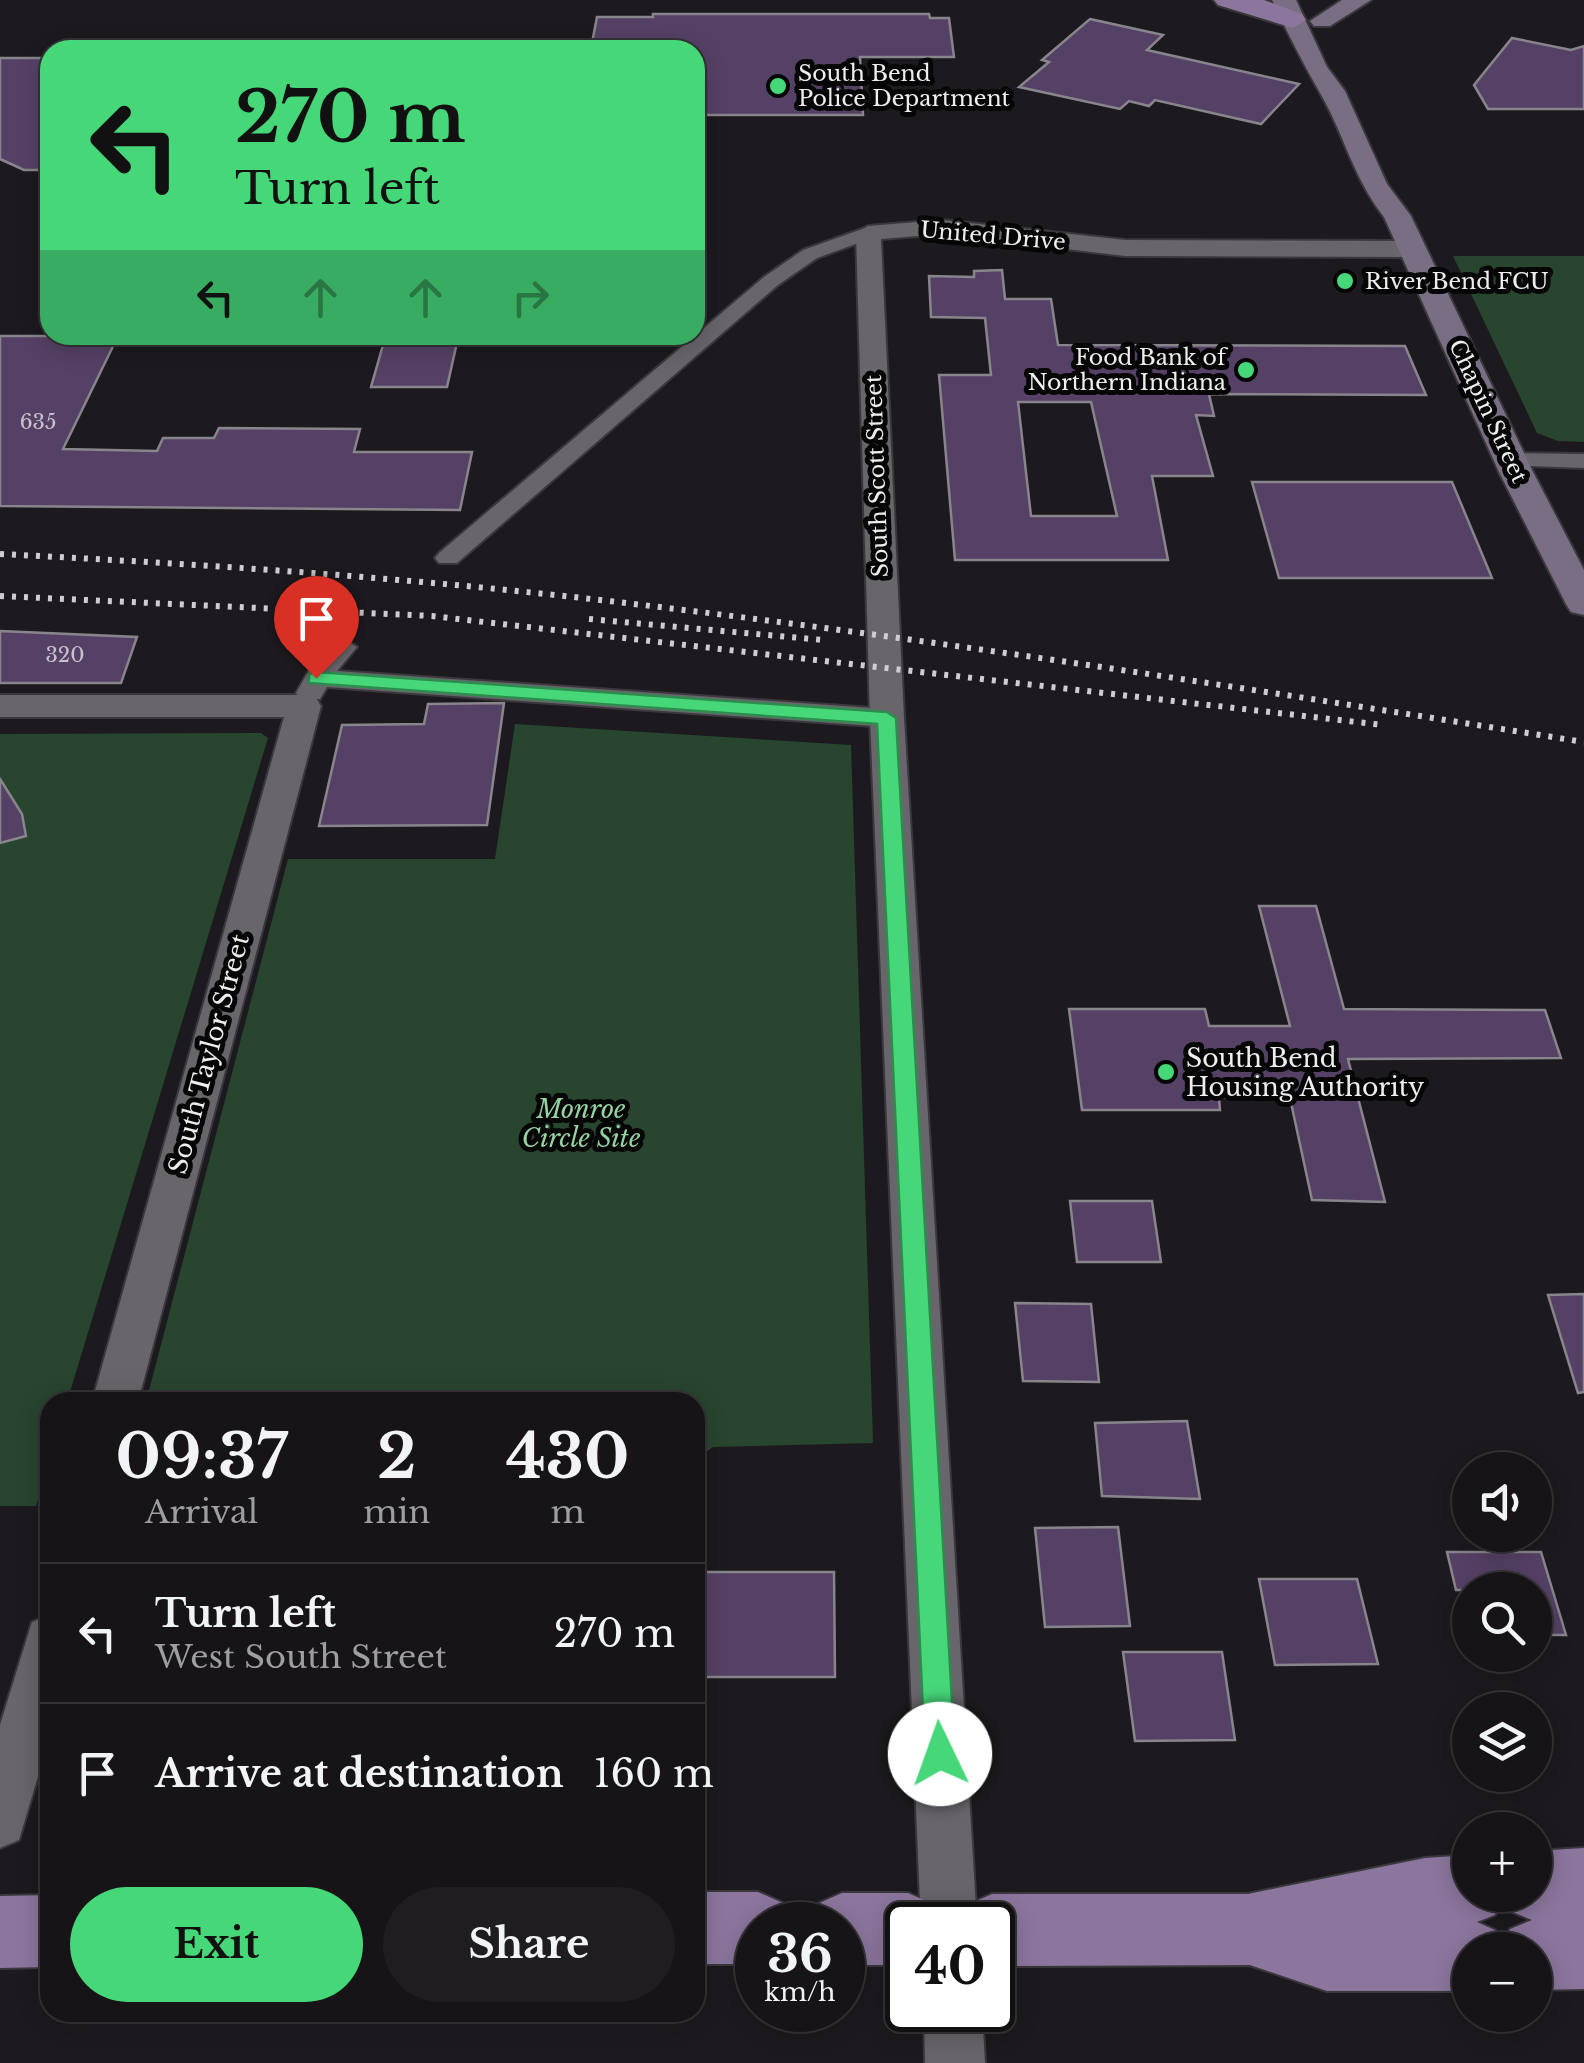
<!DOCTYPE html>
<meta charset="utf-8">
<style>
:root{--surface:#161417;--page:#1f1d20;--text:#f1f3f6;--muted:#9e9ea1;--line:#353336;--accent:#46d779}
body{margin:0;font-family:"Libre Baskerville",serif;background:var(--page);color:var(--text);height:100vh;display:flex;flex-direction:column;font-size:38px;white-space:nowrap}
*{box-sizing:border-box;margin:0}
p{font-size:32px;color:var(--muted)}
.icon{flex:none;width:55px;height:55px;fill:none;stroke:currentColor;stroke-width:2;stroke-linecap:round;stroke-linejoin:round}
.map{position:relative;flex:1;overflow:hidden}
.side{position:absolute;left:40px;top:1392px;width:665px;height:630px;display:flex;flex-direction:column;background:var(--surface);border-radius:30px;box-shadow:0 5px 25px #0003,0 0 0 2px var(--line)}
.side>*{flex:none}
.top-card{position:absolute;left:40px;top:40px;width:665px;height:305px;border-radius:30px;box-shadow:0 5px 25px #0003,0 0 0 2px var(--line);background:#46d779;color:#111;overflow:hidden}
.buttons{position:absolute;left:1452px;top:1452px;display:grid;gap:20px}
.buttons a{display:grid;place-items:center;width:100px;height:100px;border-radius:50%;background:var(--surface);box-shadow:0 5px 25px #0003,0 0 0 2px var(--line);font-size:50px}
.speed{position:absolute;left:735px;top:1902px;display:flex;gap:20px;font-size:50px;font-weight:700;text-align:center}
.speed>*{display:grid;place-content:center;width:130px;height:130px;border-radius:50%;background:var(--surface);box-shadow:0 5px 25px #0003,0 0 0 2px var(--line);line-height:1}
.speed small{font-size:25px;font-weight:400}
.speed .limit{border:5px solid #111;border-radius:15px;background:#fff;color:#111}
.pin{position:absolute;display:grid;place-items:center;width:85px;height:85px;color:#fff;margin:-102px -42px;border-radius:50% 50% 50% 0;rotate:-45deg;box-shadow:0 0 10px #0007}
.pin .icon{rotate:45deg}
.me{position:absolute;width:110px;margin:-55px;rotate:357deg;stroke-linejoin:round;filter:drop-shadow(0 0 8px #0008)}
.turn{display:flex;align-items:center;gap:35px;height:210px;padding:0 30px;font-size:45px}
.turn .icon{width:130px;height:130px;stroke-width:2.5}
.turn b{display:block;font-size:70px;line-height:85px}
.lanes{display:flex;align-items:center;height:95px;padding:0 30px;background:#0003;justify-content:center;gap:50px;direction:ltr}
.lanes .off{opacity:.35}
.eta{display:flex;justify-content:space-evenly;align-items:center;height:170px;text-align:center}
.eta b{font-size:60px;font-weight:700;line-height:70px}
.action{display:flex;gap:20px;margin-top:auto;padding:20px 30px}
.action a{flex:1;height:115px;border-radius:60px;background:var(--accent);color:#111;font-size:40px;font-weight:700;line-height:115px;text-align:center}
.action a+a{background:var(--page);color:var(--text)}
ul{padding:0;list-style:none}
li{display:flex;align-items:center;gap:30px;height:140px;padding:0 30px;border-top:2px solid var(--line)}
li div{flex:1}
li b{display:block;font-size:38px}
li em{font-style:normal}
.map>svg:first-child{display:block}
.green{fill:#28452f}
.building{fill:#554165;stroke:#89858c;stroke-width:2.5;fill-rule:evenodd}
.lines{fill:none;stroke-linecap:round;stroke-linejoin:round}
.minor-casing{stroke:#3a383c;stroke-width:4}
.tertiary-casing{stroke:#3a383c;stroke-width:4}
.secondary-casing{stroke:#3a383c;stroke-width:4}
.primary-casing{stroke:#3a383c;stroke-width:4}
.minor{fill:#68656b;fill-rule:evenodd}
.tertiary{fill:#68656b;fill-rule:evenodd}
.secondary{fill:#7a6e84;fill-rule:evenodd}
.primary{fill:#8c769e;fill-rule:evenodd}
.rail{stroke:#cfcdd1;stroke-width:6;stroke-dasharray:4 8;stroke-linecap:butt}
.route{fill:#46d779;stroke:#2e8c4f;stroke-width:2.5}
.poi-dot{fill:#46d779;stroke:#070607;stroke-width:4}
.labels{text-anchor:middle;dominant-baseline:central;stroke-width:10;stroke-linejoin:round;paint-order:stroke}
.number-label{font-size:20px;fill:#c8c2cd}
.far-poi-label{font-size:22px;fill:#eeedf0;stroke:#070607;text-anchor:start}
.far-street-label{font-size:22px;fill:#eeedf0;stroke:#070607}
.street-label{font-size:25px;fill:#eeedf0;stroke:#070607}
.poi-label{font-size:25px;fill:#eeedf0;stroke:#070607;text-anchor:start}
.park-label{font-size:25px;font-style:italic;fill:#95d3a3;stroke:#070607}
</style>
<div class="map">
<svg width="1584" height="2063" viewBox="0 0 1584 2063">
<rect width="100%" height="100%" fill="#1d1a1f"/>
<g class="green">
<path d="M1453 256H1584V442L1558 441 1537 433Z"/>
<path d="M515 724 851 745 873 1443 713 1447 695 1460V1402H146L288 859H495Z"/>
<path d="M261 733 268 738 67 1402H50V1459L36 1506H0V734Z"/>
</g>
<g class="building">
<path d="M653 14H929L930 18H949L954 57H860L863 115H695V50L591 48 597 17H653Z"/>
<path d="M1090 19 1163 35 1147 50 1299 84 1261 124 1155 100 1149 106 1129 101 1120 109 1019 87 1049 62 1042 60Z"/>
<path d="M1512 38 1571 50 1584 46V109H1488L1474 85Z"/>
<path d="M0 58H50V170H24L0 159Z"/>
<path d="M1002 270 1005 299H1051L1058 345 1405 346 1426 395 1209 394 1214 416 1196 415 1213 476H1152L1168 560H955L939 375H991L985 318 931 317 929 276 974 277V271ZM1018 402H1091L1117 516H1031Z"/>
<path d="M0 336H118L63 449 157 451 163 438H214L219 428 360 429 354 452H472L460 510 0 506Z"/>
<path d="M385 338H458L447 387H371Z"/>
<path d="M1252 482H1452L1492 578H1279Z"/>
<path d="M0 631 137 637 121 683H0Z"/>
<path d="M504 703 487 825 319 826 342 725 424 724 428 704Z"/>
<path d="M0 779 22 814 26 836 0 843Z"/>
<path d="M1259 906H1316L1344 1009 1545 1010 1561 1058 1348 1059 1385 1202 1312 1200 1290 1098 1219 1097 1220 1110H1082L1069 1009H1205L1209 1026H1290Z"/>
<path d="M1070 1201H1152L1161 1262H1077Z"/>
<path d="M1584 1294V1392L1578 1393 1548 1295Z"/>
<path d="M1015 1303 1091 1304 1099 1382 1023 1381Z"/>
<path d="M1187 1421 1200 1499 1102 1496 1095 1423Z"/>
<path d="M1118 1527 1130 1626 1045 1627 1035 1528Z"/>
<path d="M1447 1552H1541L1566 1635H1535V1590H1456Z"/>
<path d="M695 1572H834L835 1677H695Z"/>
<path d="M1259 1579H1357L1378 1664 1275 1665Z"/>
<path d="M1123 1652H1222L1235 1740 1135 1741Z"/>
</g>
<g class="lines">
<g class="minor-casing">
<g id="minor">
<path d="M868 227 878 233 875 237 817 258 778 285 457 563H439L435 558 439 553 764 277 803 250Z"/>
<path d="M1511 453 1584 454V468L1503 465 1499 460 1503 455Z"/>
<path d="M344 639 357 647 337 671 887 709 897 712 901 718 897 724 887 727 327 687 320 699H300L296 693C308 674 318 646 344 639Z"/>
</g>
</g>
<g class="tertiary-casing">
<g id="tertiary">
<path d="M942 220 1125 240 1412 241 1425 249 1412 257 1125 256 942 234 881 239 904 718 977 1925H921L870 718 856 233 868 226Z"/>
<path d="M0 695H304L316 698 321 706 138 1402H92L284 717H0Z"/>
<path d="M50 1615V1736L19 1840 0 1848V1725L32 1622Z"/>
<path d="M924 2010H982L985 2063H925Z"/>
</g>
</g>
<g class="secondary-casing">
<g id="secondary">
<path d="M1272 0H1296L1327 67 1345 91 1387 184 1411 216 1533 472 1584 570V615L1571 612 1566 604 1499 472 1384 217C1351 174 1345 135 1319 91 1302 61 1287 32 1272 0Z"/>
<path d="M1342 0H1371L1330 26H1314L1310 21Z"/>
</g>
</g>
<g class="primary-casing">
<g id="primary">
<path d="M1214 0H1264L1302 14 1306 20 1293 28 1218 5Z"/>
<path d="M1584 1848V1989L1535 1990V1950H1470V1991H1327L1250 1965 992 1966V1925H959L967 1905 992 1894H1248L1425 1858 1470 1855V1895H1503L1495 1915 1477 1922 1495 1930 1502 1946 1510 1929 1532 1920 1510 1911 1504 1895H1535V1851Z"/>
<path d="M695 1892H758L783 1903 792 1925H758V1964H695Z"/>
<path d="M842 1893H908L933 1904 942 1925H908V1965H842V1925H808L817 1904Z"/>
<path d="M50 1895V1967L0 1968V1896Z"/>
</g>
</g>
<use href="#minor" class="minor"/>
<use href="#tertiary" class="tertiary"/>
<use href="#secondary" class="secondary"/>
<use href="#primary" class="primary"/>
<g class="rail">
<path d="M0 554C200 564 400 577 600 600 929 638 1257 690 1584 742"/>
<path d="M0 596 432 616 1383 725"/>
<path d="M589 619 823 640"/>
</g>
</g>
<path class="route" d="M316 672 887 712 896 718 955 1754 951 1765 940 1770 929 1765 925 1754 877 724 309 683V674Z"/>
<g class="poi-dot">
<circle cx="778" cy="86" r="10"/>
<circle cx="1345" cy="281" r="10"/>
<circle cx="1246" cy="370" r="10"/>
<circle cx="1166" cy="1072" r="10"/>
</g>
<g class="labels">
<g class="number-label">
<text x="38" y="422">635</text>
<text x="65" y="655">320</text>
</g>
<g class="far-poi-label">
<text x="798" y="73">South Bend<tspan x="798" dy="25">Police Department</tspan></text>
<text x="1365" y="281">River Bend FCU</text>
<text x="1226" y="357" text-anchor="end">Food Bank of<tspan x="1226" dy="25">Northern Indiana</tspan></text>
</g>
<g class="far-street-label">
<text transform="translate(993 236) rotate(5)">United Drive</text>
<text transform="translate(1488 411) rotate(65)">Chapin Street</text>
<text transform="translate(877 476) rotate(-92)">South Scott Street</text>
</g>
<g class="street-label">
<text transform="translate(209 1054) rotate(-75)">South Taylor Street</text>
</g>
<g class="poi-label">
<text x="1186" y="1058">South Bend<tspan x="1186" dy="29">Housing Authority</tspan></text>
</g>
<g class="park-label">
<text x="581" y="1109">Monroe<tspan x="581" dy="29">Circle Site</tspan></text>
</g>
</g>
</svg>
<div class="buttons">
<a><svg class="icon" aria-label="sound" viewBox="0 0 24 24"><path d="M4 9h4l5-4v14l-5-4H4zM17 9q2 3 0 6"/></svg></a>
<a><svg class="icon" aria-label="search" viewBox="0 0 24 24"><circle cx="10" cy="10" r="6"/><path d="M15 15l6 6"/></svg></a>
<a><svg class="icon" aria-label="layers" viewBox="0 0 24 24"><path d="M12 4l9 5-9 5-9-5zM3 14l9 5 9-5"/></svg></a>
<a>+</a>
<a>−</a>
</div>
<div class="speed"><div>36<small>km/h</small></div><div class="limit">40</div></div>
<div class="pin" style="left:316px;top:678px;background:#d93025"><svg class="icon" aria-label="arrive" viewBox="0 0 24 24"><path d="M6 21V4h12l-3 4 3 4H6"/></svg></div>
<svg class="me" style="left:940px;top:1754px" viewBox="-20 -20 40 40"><circle r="19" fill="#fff"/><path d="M0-13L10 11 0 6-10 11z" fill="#46d779"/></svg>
<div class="top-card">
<div class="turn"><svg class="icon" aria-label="left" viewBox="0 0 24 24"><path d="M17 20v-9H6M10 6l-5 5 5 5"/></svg><div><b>270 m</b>Turn left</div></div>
<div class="lanes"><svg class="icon" aria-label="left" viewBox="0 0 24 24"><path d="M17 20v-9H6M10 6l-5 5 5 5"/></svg><svg class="icon off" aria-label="ahead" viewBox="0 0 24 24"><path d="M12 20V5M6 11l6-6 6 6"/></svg><svg class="icon off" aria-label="ahead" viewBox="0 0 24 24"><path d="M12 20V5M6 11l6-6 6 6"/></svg><svg class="icon off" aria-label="right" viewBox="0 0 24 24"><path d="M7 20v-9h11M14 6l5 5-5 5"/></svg></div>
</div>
<section class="side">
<div class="eta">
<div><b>09:37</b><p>Arrival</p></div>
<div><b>2</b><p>min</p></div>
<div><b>430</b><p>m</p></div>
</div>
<ul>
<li><svg class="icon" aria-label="left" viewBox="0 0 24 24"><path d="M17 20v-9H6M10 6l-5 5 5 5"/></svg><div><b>Turn left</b><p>West South Street</p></div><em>270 m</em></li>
<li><svg class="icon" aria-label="arrive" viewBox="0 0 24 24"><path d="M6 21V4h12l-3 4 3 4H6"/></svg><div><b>Arrive at destination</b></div><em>160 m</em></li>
</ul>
<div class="action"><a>Exit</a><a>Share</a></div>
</section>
</div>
